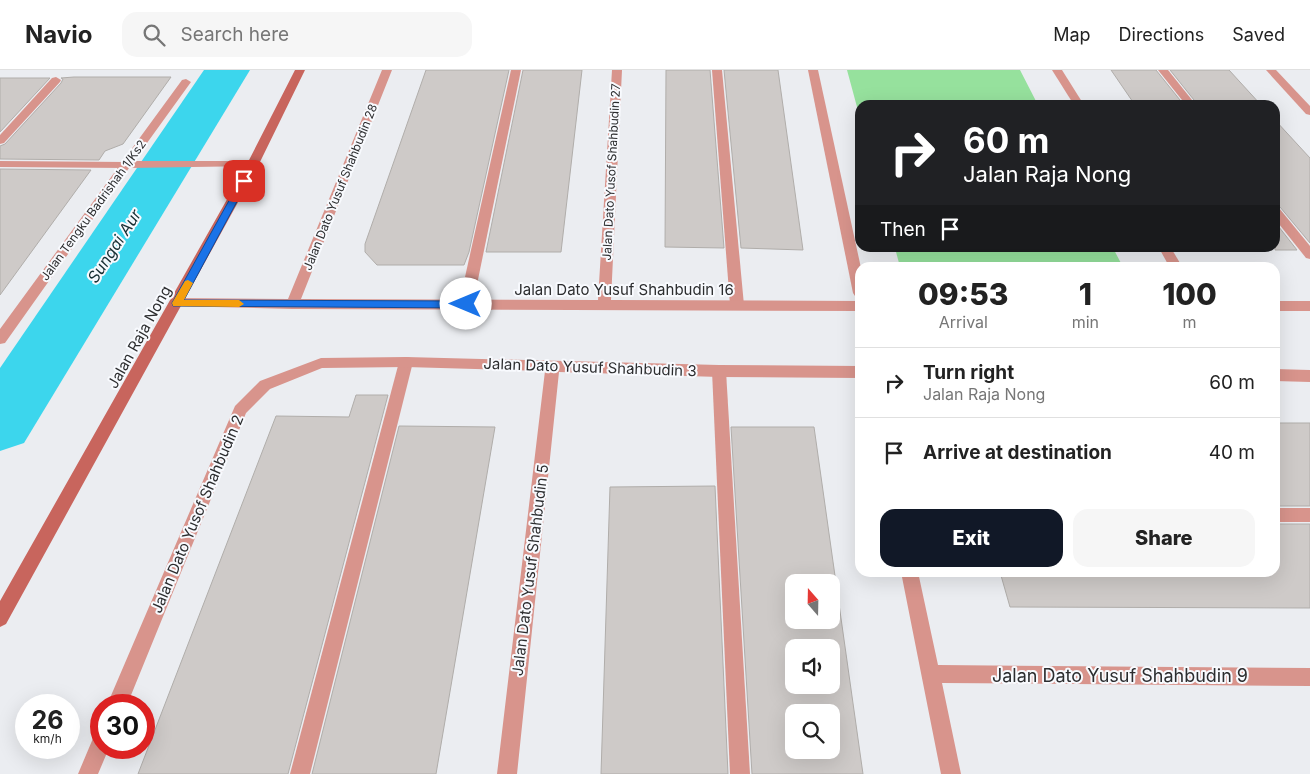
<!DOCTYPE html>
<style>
:root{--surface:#fff;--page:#f6f6f6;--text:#222;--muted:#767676;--line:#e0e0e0;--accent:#111827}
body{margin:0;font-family:Inter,sans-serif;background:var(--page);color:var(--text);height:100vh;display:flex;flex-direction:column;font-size:19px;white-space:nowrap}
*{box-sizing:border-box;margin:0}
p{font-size:16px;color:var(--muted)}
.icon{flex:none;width:28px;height:28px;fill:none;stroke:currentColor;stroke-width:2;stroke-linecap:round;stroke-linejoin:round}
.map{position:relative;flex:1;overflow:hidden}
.side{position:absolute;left:855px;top:192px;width:425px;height:315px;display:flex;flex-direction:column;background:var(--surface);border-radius:15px;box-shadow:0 5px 20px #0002}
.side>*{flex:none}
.guide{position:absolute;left:855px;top:30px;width:425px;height:152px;border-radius:15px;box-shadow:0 5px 20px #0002;background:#202124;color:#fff;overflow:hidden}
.needle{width:32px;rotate:340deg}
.controls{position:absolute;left:785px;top:504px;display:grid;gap:10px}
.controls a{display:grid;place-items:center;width:55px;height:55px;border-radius:10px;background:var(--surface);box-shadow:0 5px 20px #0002;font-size:25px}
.speed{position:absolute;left:15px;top:624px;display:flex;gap:10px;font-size:25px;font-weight:700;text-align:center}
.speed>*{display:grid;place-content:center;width:65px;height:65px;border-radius:50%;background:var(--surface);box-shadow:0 5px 20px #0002;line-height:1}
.speed small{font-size:12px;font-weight:400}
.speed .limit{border:8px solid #d22;background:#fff;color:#111}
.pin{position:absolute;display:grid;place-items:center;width:42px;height:42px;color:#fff;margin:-21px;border-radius:10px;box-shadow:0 2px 8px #0006}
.me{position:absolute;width:55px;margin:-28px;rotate:270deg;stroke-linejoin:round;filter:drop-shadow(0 0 4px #0008)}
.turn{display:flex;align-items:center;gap:18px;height:105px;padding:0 25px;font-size:22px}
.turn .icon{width:65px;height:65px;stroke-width:2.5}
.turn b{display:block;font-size:35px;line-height:42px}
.then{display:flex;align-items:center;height:48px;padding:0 25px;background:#0003;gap:10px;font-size:19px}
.eta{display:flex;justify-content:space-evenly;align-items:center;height:85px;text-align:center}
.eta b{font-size:30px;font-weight:800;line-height:35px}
.button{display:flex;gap:10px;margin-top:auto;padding:10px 25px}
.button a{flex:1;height:58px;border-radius:15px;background:var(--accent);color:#fff;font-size:20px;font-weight:800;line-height:58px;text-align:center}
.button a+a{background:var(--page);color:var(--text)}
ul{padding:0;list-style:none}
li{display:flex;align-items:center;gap:15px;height:70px;padding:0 25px;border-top:1px solid var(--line)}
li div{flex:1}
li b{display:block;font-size:19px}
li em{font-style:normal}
header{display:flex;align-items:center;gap:30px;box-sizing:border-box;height:70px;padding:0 25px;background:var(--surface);border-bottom:1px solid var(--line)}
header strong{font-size:24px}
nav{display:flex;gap:28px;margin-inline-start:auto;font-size:18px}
.search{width:350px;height:45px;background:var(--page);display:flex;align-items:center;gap:12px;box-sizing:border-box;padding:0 18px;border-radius:15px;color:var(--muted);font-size:19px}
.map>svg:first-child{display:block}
.green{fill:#96e19d}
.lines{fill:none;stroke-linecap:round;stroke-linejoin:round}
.river{fill:#3cd6ed;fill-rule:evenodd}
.building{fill:#cecac8;stroke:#b0adaa;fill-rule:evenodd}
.lane{fill:#d8948c;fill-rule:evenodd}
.street{fill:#d8948c;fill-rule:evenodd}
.secondary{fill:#c8655d;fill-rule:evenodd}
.route{fill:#1a73e8;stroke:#114b97}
.slow{fill:#f59e0b}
.labels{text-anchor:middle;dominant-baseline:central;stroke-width:4;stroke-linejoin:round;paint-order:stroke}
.far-street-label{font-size:12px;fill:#2c2d2f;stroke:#f8fafe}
.street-label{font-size:15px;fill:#2c2d2f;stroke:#f8fafe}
.water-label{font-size:16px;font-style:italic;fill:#172f33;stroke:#f8fafe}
.near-street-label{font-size:18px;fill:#2c2d2f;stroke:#f8fafe}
</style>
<header>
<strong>Navio</strong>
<div class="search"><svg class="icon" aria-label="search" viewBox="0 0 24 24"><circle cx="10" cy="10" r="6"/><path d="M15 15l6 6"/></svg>Search here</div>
<nav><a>Map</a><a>Directions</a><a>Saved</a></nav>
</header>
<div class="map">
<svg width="1310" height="704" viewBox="0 0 1310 704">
<rect width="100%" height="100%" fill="#ebedf1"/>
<g class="green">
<path d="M847 0H1020L1038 35H860V48Z"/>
<path d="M895 178H1113L1123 197H900Z"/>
</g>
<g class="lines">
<path class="river" d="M204 0H250L24 373 0 381V298Z"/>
</g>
<g class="building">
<path d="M426 0H509L469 182 464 195H377L365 182V174Z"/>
<path d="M523 0H582L561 182H486Z"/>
<path d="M666 0H710L724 178 665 177Z"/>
<path d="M724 0H778L803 180 741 178Z"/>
<path d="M1111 0H1156L1184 35H1135Z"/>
<path d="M1170 0H1229L1261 35H1198Z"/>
<path d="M74 7H171L123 74 105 81 99 90 0 89V76L5 74 61 13 63 9 61 8Z"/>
<path d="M0 8H50L0 62Z"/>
<path d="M1275 50 1310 88V173L1280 137 1275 135Z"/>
<path d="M0 99 91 100 0 225Z"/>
<path d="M1275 152 1297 180H1275Z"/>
<path d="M356 325H388L288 704H138L276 346 349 347Z"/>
<rect x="1275" y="353" width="35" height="83"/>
<path d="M399 356 495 357 436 704H312Z"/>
<path d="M731 357H814L863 704H752ZM794 512H831V550H794ZM794 578H831V615H794ZM794 642H831V680H794Z"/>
<path d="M715 416 728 704H601L610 417Z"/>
<path d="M1275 454H1310V538L1010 537 1000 502H1275Z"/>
</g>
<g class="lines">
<g class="lane">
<path d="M511 0H521L473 234 471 237H461L459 234Z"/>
<path d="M712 0H722L744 235 742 238H732L730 235Z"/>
<path d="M1158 0H1168L1196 35H1186Z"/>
<path d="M56 7 61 10 60 12 4 73 0 74V65L52 8Z"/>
<path d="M0 91 126 92 132 95 126 98 0 97Z"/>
<path d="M1275 137 1279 138 1310 176V189L1306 188 1275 149Z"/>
<path d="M406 287 411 288 413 292 310 704H290L399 292 401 288Z"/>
<path d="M719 295 724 297 726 301 750 704H730L712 301 714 297Z"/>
<rect x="1275" y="438" width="35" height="14"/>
</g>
<g class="street">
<path d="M382 0H392L301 229 598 230 612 0H622L611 230 860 231V241L292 239 172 236 170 233 172 230 177 228 288 229Z"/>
<path d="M808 0H818L861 198 860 228 855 226 853 223Z"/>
<path d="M1052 0H1062L1084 35H1074Z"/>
<path d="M1266 0H1276L1310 36V45L1306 44Z"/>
<path d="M186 9 191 12 134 91H253L257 92 259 94 257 96 129 98 5 273 0 274V259L182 10Z"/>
<path d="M1159 178H1171L1183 198H1170Z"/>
<rect x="1275" y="231" width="35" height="10"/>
<path d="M406 287 719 295 860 296V308L719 307 559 302 517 704H497L545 301 406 297 322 298 270 319 246 343 127 635H107L235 336 260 311 321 288Z"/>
<path d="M1275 299 1310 300V312L1275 311Z"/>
<path d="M901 502H918L938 595 1310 598V616L942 613 961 704H941Z"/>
<path d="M101 663V678H109L98 704H78L94 666Z"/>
</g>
<path class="secondary" d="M295 0H305L259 94 6 554 0 557V531L247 94Z"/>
</g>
<path class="route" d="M241 109H247L248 111 184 230 466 231 471 234 466 238 173 236 172 233Z"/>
<path class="slow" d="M188 210 193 213 184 230H239L244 234 239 237 173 236 172 233 185 211Z"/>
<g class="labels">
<g class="far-street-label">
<text transform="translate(611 102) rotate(-87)">Jalan Dato Yusof Shahbudin 27</text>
<text transform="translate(340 117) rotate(-68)">Jalan Dato Yusuf Shahbudin 28</text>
<text transform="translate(93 140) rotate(-54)">Jalan Tengku Badrishah 1/Ks2</text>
</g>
<g class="street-label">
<text x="624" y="219">Jalan Dato Yusuf Shahbudin 16</text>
<text transform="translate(139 267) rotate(-61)">Jalan Raja Nong</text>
<text transform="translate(590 297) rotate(2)">Jalan Dato Yusuf Shahbudin 3</text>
<text transform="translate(197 444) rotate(-67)">Jalan Dato Yusof Shahbudin 2</text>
<text transform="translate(530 500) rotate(-83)">Jalan Dato Yusuf Shahbudin 5</text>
</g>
<g class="water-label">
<text transform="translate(114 176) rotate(-57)">Sungai Aur</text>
</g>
<g class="near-street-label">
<text x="1120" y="605">Jalan Dato Yusuf Shahbudin 9</text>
</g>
</g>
</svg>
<div class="controls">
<a><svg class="needle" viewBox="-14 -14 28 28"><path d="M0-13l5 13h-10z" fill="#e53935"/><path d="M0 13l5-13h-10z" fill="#767676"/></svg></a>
<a><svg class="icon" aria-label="sound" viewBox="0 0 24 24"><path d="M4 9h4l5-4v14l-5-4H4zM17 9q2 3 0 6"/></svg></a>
<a><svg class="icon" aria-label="search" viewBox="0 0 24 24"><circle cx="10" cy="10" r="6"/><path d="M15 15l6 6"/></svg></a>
</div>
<div class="speed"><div>26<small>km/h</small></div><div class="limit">30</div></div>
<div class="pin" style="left:244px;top:111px;background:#d93025"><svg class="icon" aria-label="arrive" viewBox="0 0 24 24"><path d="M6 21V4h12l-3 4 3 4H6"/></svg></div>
<svg class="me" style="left:466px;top:234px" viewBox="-20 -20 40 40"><circle r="19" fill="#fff"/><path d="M0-13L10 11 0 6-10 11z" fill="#1a73e8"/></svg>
<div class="guide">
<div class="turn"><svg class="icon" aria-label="right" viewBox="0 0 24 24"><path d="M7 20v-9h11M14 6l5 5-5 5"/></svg><div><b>60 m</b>Jalan Raja Nong</div></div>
<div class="then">Then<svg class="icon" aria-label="arrive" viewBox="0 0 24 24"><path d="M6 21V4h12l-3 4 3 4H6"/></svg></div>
</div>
<section class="side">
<div class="eta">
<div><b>09:53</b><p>Arrival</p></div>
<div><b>1</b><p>min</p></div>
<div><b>100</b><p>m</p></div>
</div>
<ul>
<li><svg class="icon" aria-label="right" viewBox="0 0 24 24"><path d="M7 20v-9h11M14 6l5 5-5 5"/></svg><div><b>Turn right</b><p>Jalan Raja Nong</p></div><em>60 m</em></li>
<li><svg class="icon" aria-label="arrive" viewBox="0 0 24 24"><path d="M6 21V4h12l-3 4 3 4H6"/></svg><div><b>Arrive at destination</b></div><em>40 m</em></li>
</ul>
<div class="button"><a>Exit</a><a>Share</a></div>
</section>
</div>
